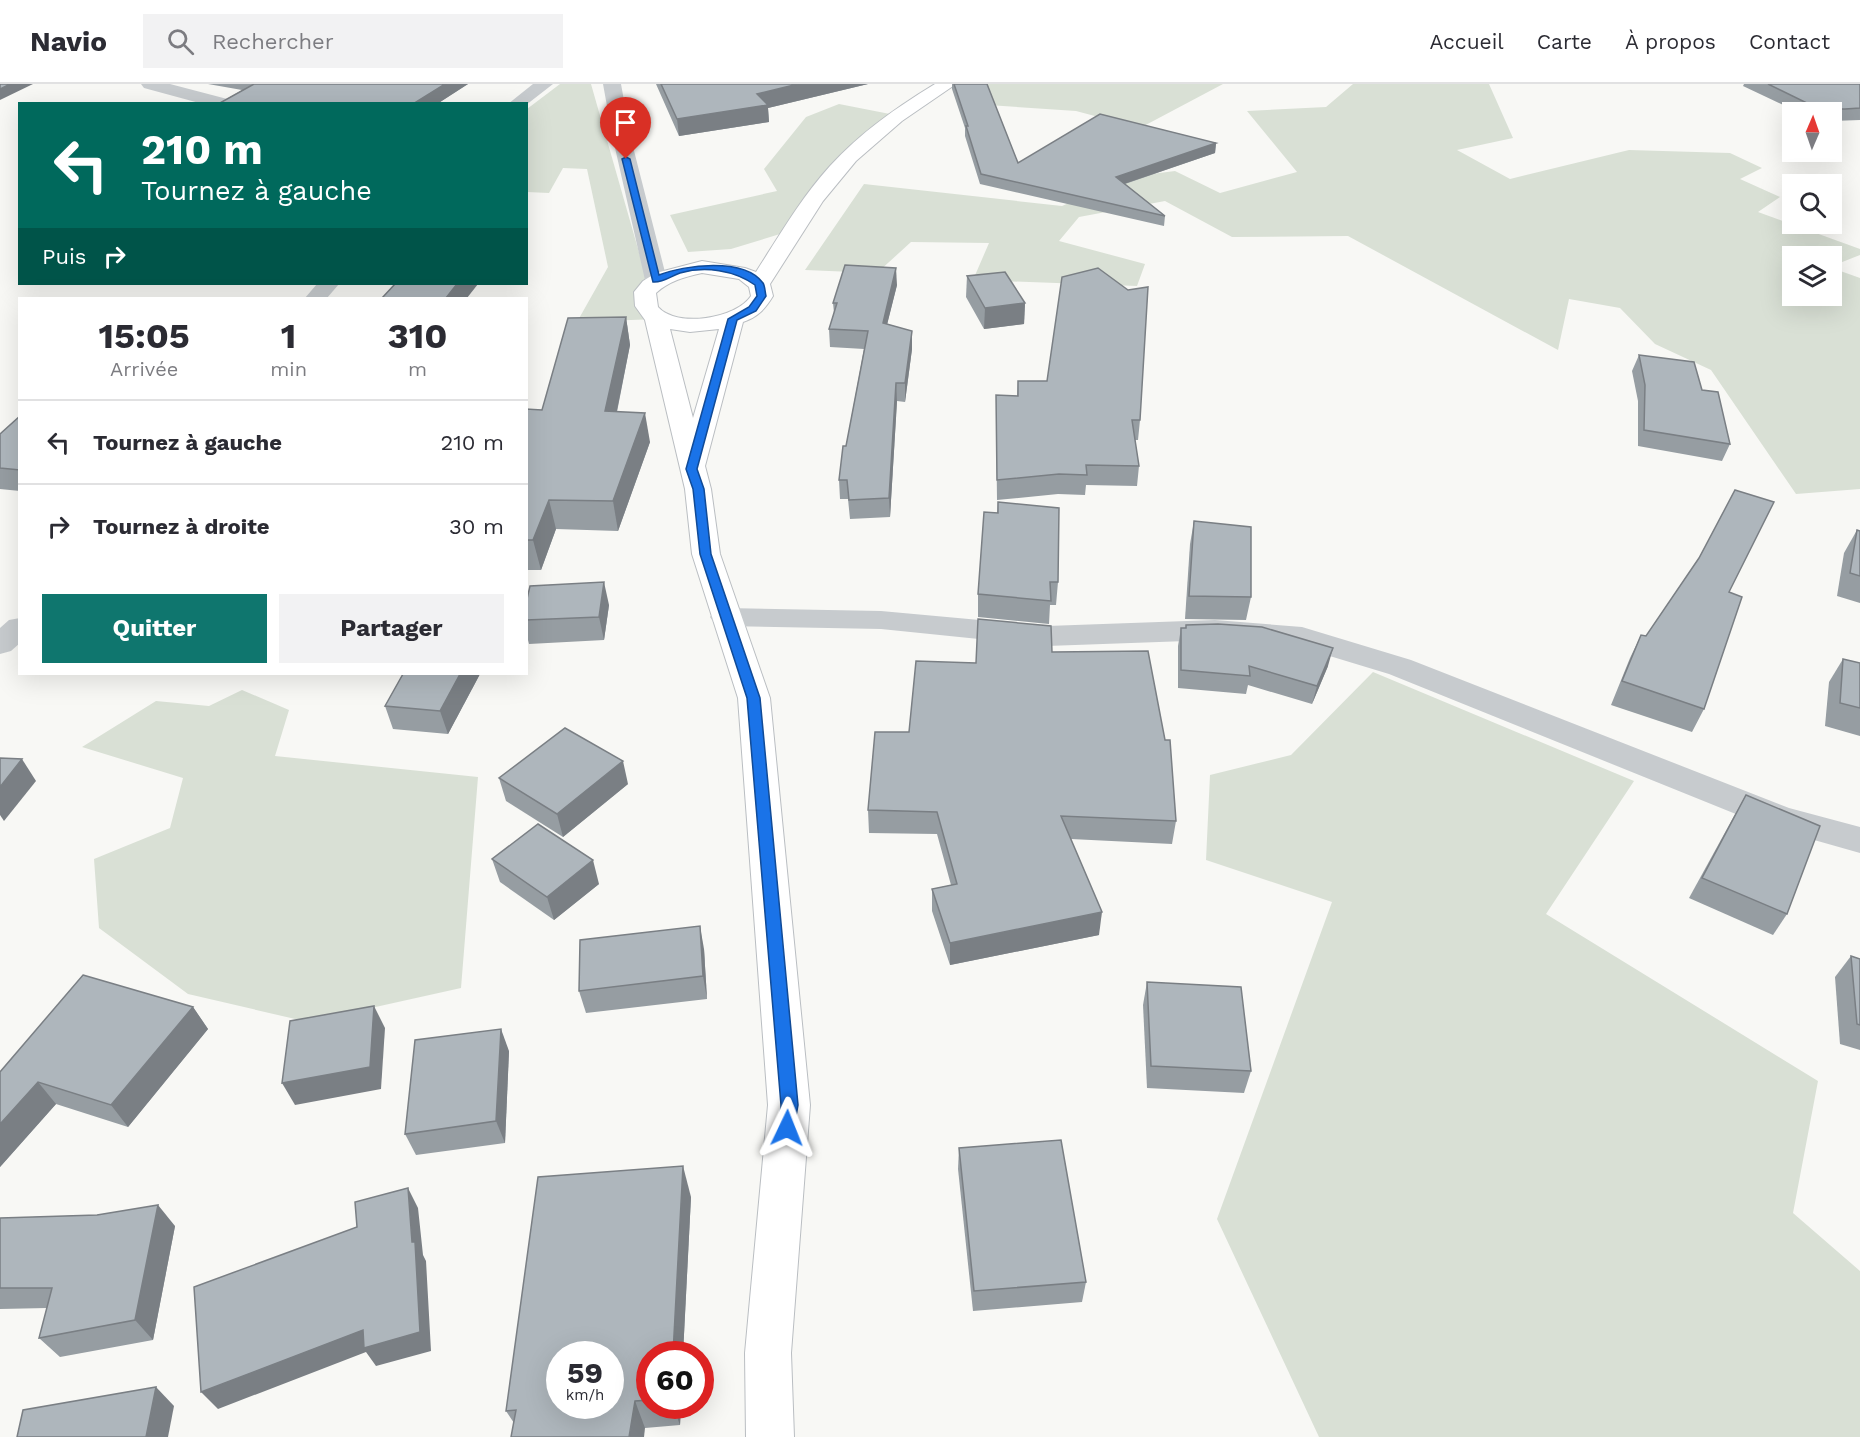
<!DOCTYPE html>
<html lang="fr">
<meta charset="utf-8">
<style>
:root{--surface:#fff;--page:#f2f2f3;--text:#2b2b33;--muted:#7c7c81;--line:#e1e1e2;--accent:#0f766e}
body{margin:0;font-family:"Work Sans",sans-serif;background:var(--page);color:var(--text);height:100vh;display:flex;flex-direction:column;font-size:22px;white-space:nowrap}
*{box-sizing:border-box;margin:0}
p{font-size:20px;color:var(--muted)}
.icon{flex:none;width:33px;height:33px;fill:none;stroke:currentColor;stroke-width:2;stroke-linecap:round;stroke-linejoin:round}
.map{position:relative;flex:1;overflow:hidden}
.side{position:absolute;left:18px;top:213px;width:510px;height:378px;display:flex;flex-direction:column;background:var(--surface);border-radius:0px;box-shadow:0 6px 24px #0002}
.side>*{flex:none}
.guide{position:absolute;left:18px;top:18px;width:510px;height:183px;border-radius:0px;box-shadow:0 6px 24px #0002;background:#00695c;color:#fff;overflow:hidden}
.needle{width:39px;rotate:2deg}
.buttons{position:absolute;left:1782px;top:18px;display:grid;gap:12px}
.buttons a{display:grid;place-items:center;width:60px;height:60px;border-radius:0px;background:var(--surface);box-shadow:0 6px 24px #0002;font-size:30px}
.speed{position:absolute;left:546px;top:1257px;display:flex;gap:12px;font-size:30px;font-weight:700;text-align:center}
.speed>*{display:grid;place-content:center;width:78px;height:78px;border-radius:50%;background:var(--surface);box-shadow:0 6px 24px #0002;line-height:1}
.speed small{font-size:15px;font-weight:400}
.speed .limit{border:9px solid #d22;background:#fff;color:#111}
.pin{position:absolute;display:grid;place-items:center;width:51px;height:51px;color:#fff;margin:-62px -26px;border-radius:50% 50% 50% 0;rotate:-45deg;box-shadow:0 0 6px #0007}
.pin .icon{rotate:45deg}
.me{position:absolute;width:66px;margin:-33px;rotate:2deg;stroke-linejoin:round;filter:drop-shadow(0 0 4px #0008)}
.turn{display:flex;align-items:center;gap:21px;height:126px;padding:0 24px;font-size:27px}
.turn .icon{width:78px;height:78px;stroke-width:2.5}
.turn b{display:block;font-size:42px;line-height:51px}
.then{display:flex;align-items:center;height:57px;padding:0 24px;background:#0003;gap:12px;font-size:22px}
.eta{display:flex;justify-content:space-evenly;align-items:center;height:102px;text-align:center}
.eta b{font-size:36px;font-weight:700;line-height:42px}
.action{display:flex;gap:12px;margin-top:auto;padding:12px 24px}
.action a{flex:1;height:69px;border-radius:0px;background:var(--accent);color:#fff;font-size:24px;font-weight:700;line-height:69px;text-align:center}
.action a+a{background:var(--page);color:var(--text)}
ul{padding:0;list-style:none}
li{display:flex;align-items:center;gap:18px;height:84px;padding:0 24px;border-top:2px solid var(--line)}
li div{flex:1}
li b{display:block;font-size:22px}
li em{font-style:normal}
header{display:flex;align-items:center;gap:36px;box-sizing:border-box;height:84px;padding:0 30px;background:var(--surface);border-bottom:2px solid var(--line)}
header strong{font-size:28px}
nav{display:flex;gap:33px;margin-inline-start:auto;font-size:21px}
.search{width:420px;height:54px;background:var(--page);display:flex;align-items:center;gap:15px;box-sizing:border-box;padding:0 21px;border-radius:0px;color:var(--muted);font-size:22px}
.map>svg:first-child{display:block}
.green{fill:#d9e0d5}
.lines{fill:none;stroke-linecap:round;stroke-linejoin:round}
.primary-casing{stroke:#babec2;stroke-width:2}
.minor{fill:#c7cbce;fill-rule:evenodd}
.tertiary{fill:#c7cbce;fill-rule:evenodd}
.primary{fill:#fff;fill-rule:evenodd}
.wall{fill:#969da2}
.shaded-wall{fill:#7a7f84}
.building{fill:#aeb6bc;stroke:#7a7f84;stroke-width:1.5;fill-rule:evenodd}
.route{fill:#1a73e8;stroke:#114b97;stroke-width:1.5}
</style>
<header>
<strong>Navio</strong>
<div class="search"><svg class="icon" aria-label="search" viewBox="0 0 24 24"><circle cx="10" cy="10" r="6"/><path d="M15 15l6 6"/></svg>Rechercher</div>
<nav><a>Accueil</a><a>Carte</a><a>À propos</a><a>Contact</a></nav>
</header>
<div class="map">
<svg width="1860" height="1353" viewBox="0 0 1860 1353">
<rect width="100%" height="100%" fill="#f8f8f5"/>
<g class="green">
<path d="M560 0H591L658 235 577 238 608 183 587 85 563 84 549 109 527 108V25Z"/>
<path d="M985 0H1223L1140 44 1076 27 958 19Z"/>
<path d="M1353 0H1489L1513 54 1457 66 1510 95 1629 66 1730 69 1762 84 1740 95 1780 113 1758 128 1860 165V171L1832 182V172H1792V212H1832V184L1860 194V405L1796 410 1711 286 1655 260 1620 224 1569 215 1558 266 1348 152 1232 153 1165 117 1079 133 1059 157 1145 180 1137 202 973 196 989 159 911 158 877 189 805 186 864 100 1062 122 1128 93 1175 87 1220 109 1297 88 1247 27 1326 23Z"/>
<path d="M839 20 890 30 839 76 780 150 731 165 688 168 670 131 777 107 764 85 806 33Z"/>
<path d="M1373 588 1634 697 1546 830 1818 997 1793 1129 1860 1187V1353H1319L1217 1135 1332 818 1206 776 1210 691 1291 671Z"/>
<path d="M242 606 289 626 275 672 478 693 461 904 308 938 188 910 99 844 94 775 170 744 183 694 82 663 156 617 209 622Z"/>
</g>
<g class="lines">
<g class="primary-casing">
<path id="primary" d="M935 0H956L902 37 856 77 823 117 770 200 773 212C765 225 758 233 743 238L705 382 711 405 720 470 770 614 810 1021 791 1269 794 1353H746L745 1269 768 1021 738 614 692 470 685 405 645 236 635 222 634 208 643 197 656 189 702 177 745 184 756 188C779 152 801 114 830 82 860 49 897 23 935 0ZM702 189 739 195 749 203 751 212C736 235 676 244 658 223L656 209C669 197 684 193 702 189ZM670 245 690 248 719 245 693 334Z"/>
</g>
<g class="minor">
<path d="M141 0H170L231 16 233 20H203L144 4Z"/>
<path d="M533 0H553L526 21 508 20Z"/>
<path d="M317 200H339L327 214H305Z"/>
<path d="M725 524 881 527 1047 542 1215 536 1302 543 1411 576 1789 724 1860 743V769L1768 743 1389 590 1300 563 1215 556 1047 562 881 545 725 542 715 540 710 533 715 526Z"/>
<path d="M20 534V559L11 567 0 570V544L9 536Z"/>
</g>
<path class="tertiary" d="M603 0H621L631 55 667 196 664 201 656 203 648 201 645 196 613 55Z"/>
<use href="#primary" class="primary"/>
</g>
<g class="wall">
<path d="M208 0H468L437 20H218L242 6Z"/>
<path d="M656 0H868L768 24 769 38 679 52Z"/>
<path d="M952 0H987L1018 79 1216 59 1215 69 1125 100 1165 132 1164 142 980 100 965 52V44L952 5Z"/>
<path d="M1744 0H1860V36L1832 37V28H1798L1743 2Z"/>
<path d="M967 192 1025 219 1024 240 984 245 966 213Z"/>
<path d="M897 201 887 240 912 247V265L905 318 897 317 890 433 850 435 848 415H840L839 396 846 362 864 265 830 263 829 245 834 229 833 219Z"/>
<path d="M626 233 630 261 617 328 650 358 618 447 556 445 541 486H526V325L542 326Z"/>
<path d="M1639 271 1702 306 1730 360 1722 377 1638 362V317L1632 287Z"/>
<path d="M1018 297 1140 336 1138 356H1135L1139 382 1137 402 1086 401 1085 411 1058 410 997 416 996 331V311L1017 312Z"/>
<path d="M20 332V407L0 405V350Z"/>
<path d="M998 418 1058 498 1056 521H1050L1049 540 978 533V510L997 429Z"/>
<path d="M1194 437 1251 513 1246 536 1185 535 1190 460Z"/>
<path d="M1857 446 1860 447V519L1837 512 1844 469Z"/>
<path d="M1699 474 1729 508 1704 625 1692 648 1611 621 1630 574 1641 551 1646 552Z"/>
<path d="M526 519 609 521 604 556 529 560 526 548Z"/>
<path d="M1181 544 1328 582 1312 620 1248 601 1246 610 1178 604V562Z"/>
<path d="M1052 568 1176 737 1172 760 1071 755 1099 851 950 881 932 827V805L951 801 937 750 869 749 868 726 909 648 976 579Z"/>
<path d="M1843 575 1860 579V652L1825 642 1829 598Z"/>
<path d="M403 590H480L448 650 393 645 385 622Z"/>
<path d="M499 694 628 700 563 753 506 717Z"/>
<path d="M1746 711 1787 830 1773 851 1689 814 1734 732Z"/>
<path d="M492 775 599 800 554 836 500 798Z"/>
<path d="M704 865 707 915 586 929 579 907Z"/>
<path d="M1851 872 1860 875V966L1840 960 1835 893Z"/>
<path d="M1147 898 1251 987 1244 1009 1147 1004 1143 921Z"/>
<path d="M193 923 208 945 128 1043 56 1020 0 1083V988Z"/>
<path d="M509 967 505 1059 416 1071 405 1050Z"/>
<path d="M959 1064 1086 1198 1082 1218 973 1227 958 1085Z"/>
<path d="M691 1113 683 1270H650V1322H681L680 1341 645 1344 514 1339 506 1327Z"/>
<path d="M97 1131 175 1142 153 1256 60 1273 39 1254 47 1224 0 1225V1134Z"/>
</g>
<g class="shaded-wall">
<path d="M10 0H33L0 16V5Z"/>
<path d="M445 0H468L437 20H413Z"/>
<path d="M798 0H868L768 24 769 38 679 52 677 35 757 10Z"/>
<path d="M1216 59 1215 69 1115 103 1116 93Z"/>
<path d="M896 184 897 201 883 257V239Z"/>
<path d="M457 200H478L467 214H446Z"/>
<path d="M1025 219 1024 240 984 245 985 224Z"/>
<path d="M626 233 630 261 611 356 605 327Z"/>
<path d="M912 247V265L905 318V299Z"/>
<path d="M896 299 897 317 890 433 889 414Z"/>
<path d="M645 329 650 358 618 447 613 417Z"/>
<path d="M549 416 556 445 541 486 533 456Z"/>
<path d="M604 498 609 521 604 556 599 533Z"/>
<path d="M1333 564 1328 582 1312 620 1317 602Z"/>
<path d="M460 590H480L448 650 440 627Z"/>
<path d="M22 675 36 697 4 737 0 731V703Z"/>
<path d="M623 677 628 700 563 753 557 730Z"/>
<path d="M593 776 599 800 554 836 547 813Z"/>
<path d="M1102 828 1099 851 950 881V859Z"/>
<path d="M700 842 704 865 707 915 703 892Z"/>
<path d="M374 922 385 944 381 1005 295 1021 282 999Z"/>
<path d="M193 923 208 945 128 1043 111 1021Z"/>
<path d="M501 945 509 967 505 1059 496 1037Z"/>
<path d="M38 998 56 1020 0 1083V1040Z"/>
<path d="M683 1082 691 1113 683 1270H673Z"/>
<path d="M408 1104 418 1124 423 1171 426 1177 431 1267 376 1282 366 1268 218 1325 201 1308 412 1158Z"/>
<path d="M158 1121 175 1142 153 1256 135 1236Z"/>
<path d="M156 1303 174 1322 168 1353H146Z"/>
<path d="M635 1317 645 1344 644 1353H629Z"/>
<path d="M673 1322H681L680 1341Z"/>
</g>
<g class="building">
<path d="M0 0H10L0 5Z"/>
<path d="M254 0H445L413 20H218Z"/>
<path d="M661 0H798L757 10 768 21 677 35Z"/>
<path d="M954 0H987L1018 79 1100 30 1216 59 1116 93 1165 132 981 90 966 42H968Z"/>
<path d="M1768 0H1860V24L1845 25H1819Z"/>
<path d="M845 181 896 184 883 239 912 247 905 299H896L889 414 849 416 847 396H839L843 362H846L868 247 829 245 837 219H833Z"/>
<path d="M1098 184 1128 206 1148 203 1140 336H1132L1139 382 1086 381 1087 391 1059 390 997 396 996 311 1018 312V297H1047L1062 193Z"/>
<path d="M1005 188 1025 219 985 224 967 192Z"/>
<path d="M395 200H457L446 214H382Z"/>
<path d="M626 233 605 327 645 329 613 417 549 416 533 456H526V325L542 326 568 234Z"/>
<path d="M1639 271 1694 278 1702 306 1718 308 1730 360 1644 346 1645 301Z"/>
<path d="M20 332V386L0 384V350Z"/>
<path d="M1735 406 1774 418 1729 508 1742 513 1704 625 1622 597 1641 551 1646 552 1699 474Z"/>
<path d="M998 418 1059 424 1058 498H1050L1051 517 978 510 984 428 998 429Z"/>
<path d="M1194 437 1251 443V513L1189 512Z"/>
<path d="M1857 446 1860 447V492L1850 489Z"/>
<path d="M604 498 599 533 526 536V519L530 502Z"/>
<path d="M978 535 1051 542 1052 568 1148 567 1165 656H1170L1176 737 1061 732 1102 828 950 859 932 805 957 800 937 728 868 726 875 648H909L916 577 976 579Z"/>
<path d="M1218 540 1262 543 1333 564 1317 602 1249 582 1250 592 1181 586V544H1186V541Z"/>
<path d="M1843 575 1860 579V624L1840 619Z"/>
<path d="M403 590H460L440 627 385 622Z"/>
<path d="M565 644 623 677 557 730 499 694Z"/>
<path d="M0 674 22 675 0 703Z"/>
<path d="M1746 711 1820 742 1787 830 1702 794Z"/>
<path d="M538 740 593 776 547 813 492 775Z"/>
<path d="M700 842 703 892 579 907 580 856Z"/>
<path d="M1851 872 1860 875V941L1857 940Z"/>
<path d="M83 891 193 923 111 1021 38 998 0 1040V988Z"/>
<path d="M1147 898 1241 903 1251 987 1151 982Z"/>
<path d="M374 922 370 983 282 999 290 937Z"/>
<path d="M501 945 496 1037 405 1050 415 956Z"/>
<path d="M1061 1056 1086 1198 974 1207 959 1064Z"/>
<path d="M683 1082 673 1270H650V1316L635 1317 629 1353H511L516 1326 506 1327 538 1093ZM560 1270H610V1322H560Z"/>
<path d="M408 1104 412 1158H415L420 1248 364 1264 363 1246 201 1308 194 1203 357 1143 355 1118Z"/>
<path d="M158 1121 135 1236 39 1254 52 1204H0V1134L97 1131Z"/>
<path d="M156 1303 146 1353H17L23 1326Z"/>
</g>
<path class="route" d="M626 73 630 75 659 191C684 181 744 173 763 199 765 202 765 208 766 212L756 227 737 236 697 385 704 405 711 470 760 614 798 1021 793 1049 787 1051 781 1049 779 1044 781 1021 747 614 700 470 693 405 686 385 728 235 749 223 757 212 755 201C734 186 705 182 680 189 671 192 663 199 653 198L622 75Z"/>
</svg>
<div class="buttons">
<a><svg class="needle" viewBox="-14 -14 28 28"><path d="M0-13l5 13h-10z" fill="#e53935"/><path d="M0 13l5-13h-10z" fill="#7c7c81"/></svg></a>
<a><svg class="icon" aria-label="search" viewBox="0 0 24 24"><circle cx="10" cy="10" r="6"/><path d="M15 15l6 6"/></svg></a>
<a><svg class="icon" aria-label="layers" viewBox="0 0 24 24"><path d="M12 4l9 5-9 5-9-5zM3 14l9 5 9-5"/></svg></a>
</div>
<div class="speed"><div>59<small>km/h</small></div><div class="limit">60</div></div>
<div class="pin" style="left:626px;top:75px;background:#d93025"><svg class="icon" aria-label="arrive" viewBox="0 0 24 24"><path d="M6 21V4h12l-3 4 3 4H6"/></svg></div>
<svg class="me" style="left:787px;top:1044px" viewBox="-20 -20 40 40"><path d="M0-17L14 15 0 8-14 15z" fill="#1a73e8" stroke="#fff" stroke-width="4"/></svg>
<div class="guide">
<div class="turn"><svg class="icon" aria-label="left" viewBox="0 0 24 24"><path d="M17 20v-9H6M10 6l-5 5 5 5"/></svg><div><b>210 m</b>Tournez à gauche</div></div>
<div class="then">Puis<svg class="icon" aria-label="right" viewBox="0 0 24 24"><path d="M7 20v-9h11M14 6l5 5-5 5"/></svg></div>
</div>
<section class="side">
<div class="eta">
<div><b>15:05</b><p>Arrivée</p></div>
<div><b>1</b><p>min</p></div>
<div><b>310</b><p>m</p></div>
</div>
<ul>
<li><svg class="icon" aria-label="left" viewBox="0 0 24 24"><path d="M17 20v-9H6M10 6l-5 5 5 5"/></svg><div><b>Tournez à gauche</b></div><em>210 m</em></li>
<li><svg class="icon" aria-label="right" viewBox="0 0 24 24"><path d="M7 20v-9h11M14 6l5 5-5 5"/></svg><div><b>Tournez à droite</b></div><em>30 m</em></li>
</ul>
<div class="action"><a>Quitter</a><a>Partager</a></div>
</section>
</div>
